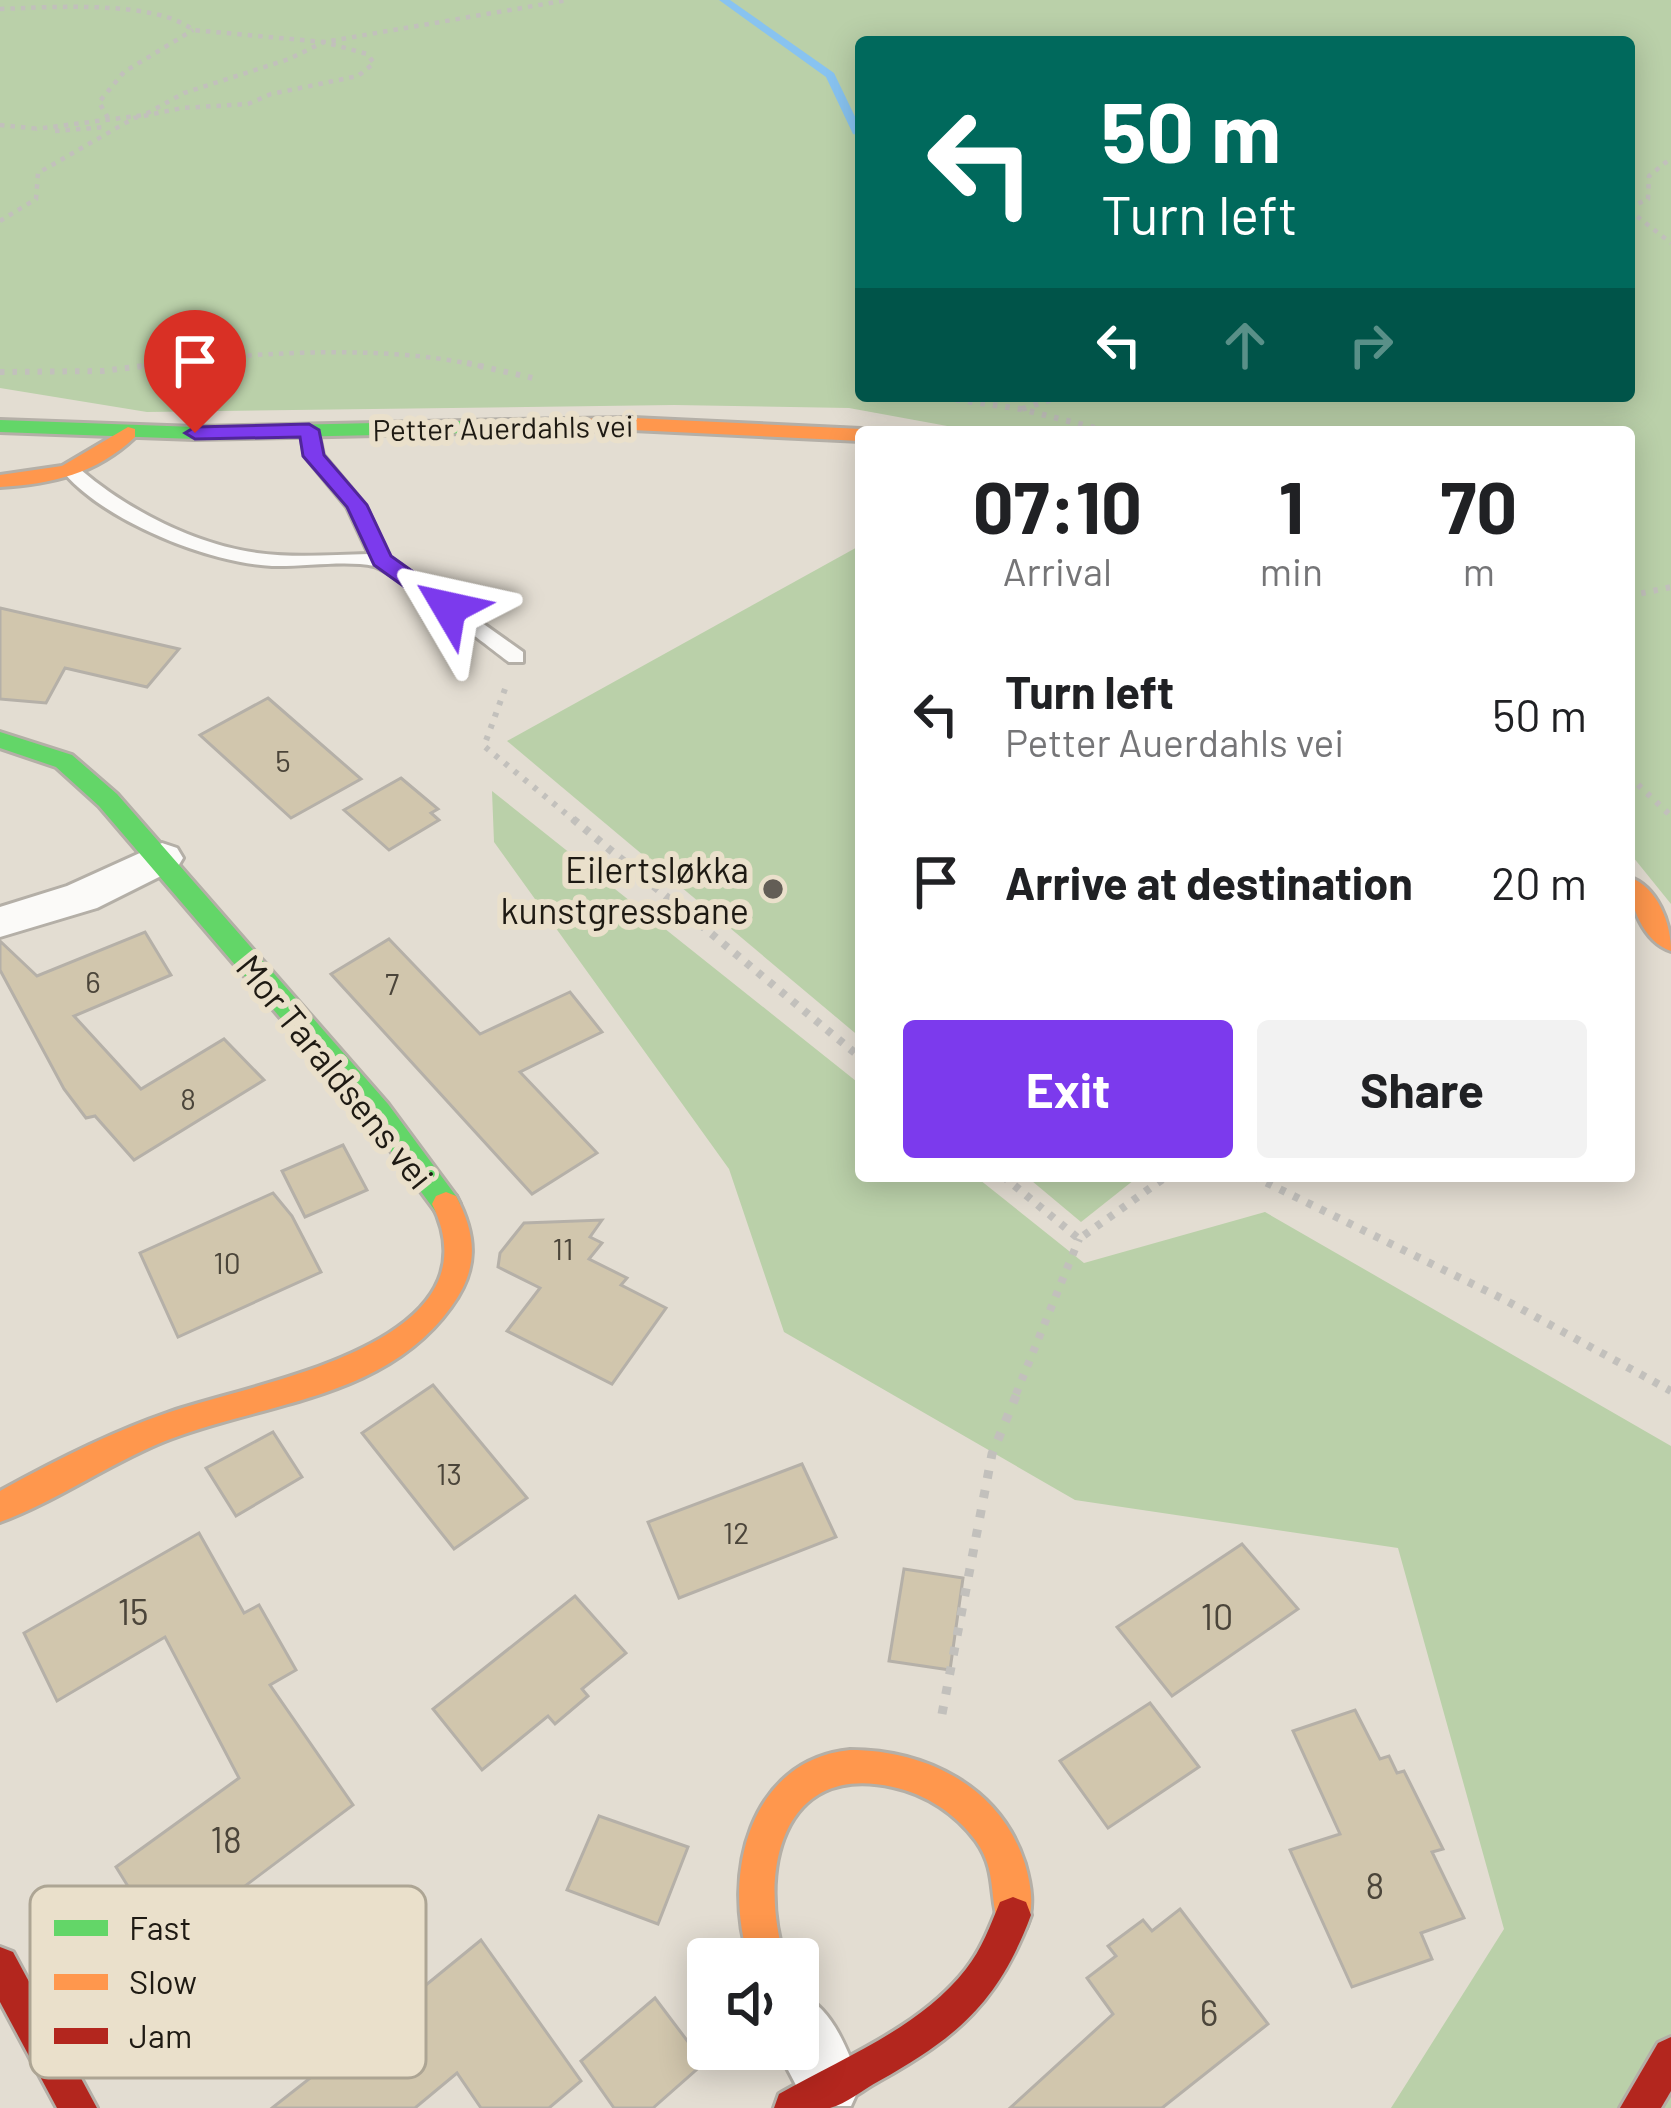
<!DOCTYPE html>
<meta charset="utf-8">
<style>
:root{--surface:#fff;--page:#f2f2f2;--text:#202124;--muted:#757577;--accent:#7c3aed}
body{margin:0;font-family:Barlow,sans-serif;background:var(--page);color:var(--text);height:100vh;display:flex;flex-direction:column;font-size:45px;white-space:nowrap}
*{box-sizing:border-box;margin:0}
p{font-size:39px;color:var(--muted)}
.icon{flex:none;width:66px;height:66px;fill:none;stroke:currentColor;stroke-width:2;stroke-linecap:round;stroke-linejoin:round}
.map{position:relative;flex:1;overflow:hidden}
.side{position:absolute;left:855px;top:426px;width:780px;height:756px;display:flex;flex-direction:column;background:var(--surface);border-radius:12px;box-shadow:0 6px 30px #0003}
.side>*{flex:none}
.guide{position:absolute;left:855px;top:36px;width:780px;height:366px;border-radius:12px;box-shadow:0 6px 30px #0003;background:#00695c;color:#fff;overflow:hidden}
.controls{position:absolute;left:687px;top:1938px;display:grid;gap:24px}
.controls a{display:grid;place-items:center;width:132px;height:132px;border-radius:12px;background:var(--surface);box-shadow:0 6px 30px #0003;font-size:60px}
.pin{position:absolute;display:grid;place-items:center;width:102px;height:102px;color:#fff;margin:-123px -51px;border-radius:50% 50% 50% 0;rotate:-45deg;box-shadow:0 0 12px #0007}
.pin .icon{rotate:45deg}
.me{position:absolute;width:132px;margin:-66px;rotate:306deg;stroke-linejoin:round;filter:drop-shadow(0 0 9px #0008)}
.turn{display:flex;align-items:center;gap:42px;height:252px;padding:0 48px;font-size:54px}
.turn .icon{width:156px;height:156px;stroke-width:2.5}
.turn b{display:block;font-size:84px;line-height:102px}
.lanes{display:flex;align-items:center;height:114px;padding:0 48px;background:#0003;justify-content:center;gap:60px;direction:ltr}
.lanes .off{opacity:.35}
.eta{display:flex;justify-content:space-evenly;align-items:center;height:204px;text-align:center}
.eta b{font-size:72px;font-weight:700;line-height:84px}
.primary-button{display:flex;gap:24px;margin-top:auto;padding:24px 48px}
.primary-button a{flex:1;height:138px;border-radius:12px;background:var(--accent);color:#fff;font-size:48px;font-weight:700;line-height:138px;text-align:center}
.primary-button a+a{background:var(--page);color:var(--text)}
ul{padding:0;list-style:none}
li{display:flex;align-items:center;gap:36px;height:168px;padding:0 48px}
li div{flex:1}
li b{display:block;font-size:45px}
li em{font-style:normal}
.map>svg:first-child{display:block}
.green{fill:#bad0a9;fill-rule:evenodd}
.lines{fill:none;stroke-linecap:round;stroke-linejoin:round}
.stream{fill:#88c3f0;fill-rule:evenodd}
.building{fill:#d1c6ad;stroke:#b5b0a8;stroke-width:3}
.lane-casing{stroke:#b4afa7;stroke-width:6}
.street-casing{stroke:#b4afa7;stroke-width:6}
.fast-casing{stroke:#b4afa7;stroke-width:6}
.slow-casing{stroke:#b4afa7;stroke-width:6}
.jam-casing{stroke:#b4afa7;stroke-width:6}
.path-far3{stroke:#c2c0bc;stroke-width:4.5;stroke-dasharray:4.5 6;stroke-linecap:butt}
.path-far2{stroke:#c2c0bc;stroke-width:6;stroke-dasharray:4.5 8;stroke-linecap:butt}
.path-far1{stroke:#c2c0bc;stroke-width:8;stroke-dasharray:6 9;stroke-linecap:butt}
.path{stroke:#c2c0bc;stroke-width:9;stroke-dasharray:8 12;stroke-linecap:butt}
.lane{fill:#fbfaf8;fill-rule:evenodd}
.street{fill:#fbfaf8;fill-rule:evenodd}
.fast{fill:#63d668;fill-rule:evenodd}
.slow{fill:#ff974d;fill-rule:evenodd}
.jam{fill:#b3261e;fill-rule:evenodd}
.route{fill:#7c3aed;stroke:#51269a;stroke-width:3}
.poi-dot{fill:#635e56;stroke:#eae0cb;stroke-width:4.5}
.labels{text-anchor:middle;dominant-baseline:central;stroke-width:12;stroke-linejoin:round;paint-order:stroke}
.far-street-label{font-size:30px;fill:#1e1a13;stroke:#eae0cb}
.number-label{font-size:30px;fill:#4b453a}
.poi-label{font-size:36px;fill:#1e1a13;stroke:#eae0cb;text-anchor:end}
.street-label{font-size:36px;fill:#1e1a13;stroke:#eae0cb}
.near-number-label{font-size:36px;fill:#4b453a}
.key{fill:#eae0cb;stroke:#ada594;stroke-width:3}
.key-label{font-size:33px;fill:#1e1a13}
</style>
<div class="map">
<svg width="1671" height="2108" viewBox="0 0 1671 2108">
<rect width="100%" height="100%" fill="#e3ddd2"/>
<g class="green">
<path d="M0 0H1671V904L1629 852V432H980L849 408 674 405 147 412 0 388ZM861 42H1629V396H861Z"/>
<path d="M861 545V1038L507 741Z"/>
<path d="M492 791 861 1085V1176H975L1084 1263 1265 1212 1671 1446V2108H1391L1504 1929 1398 1548 1075 1500 784 1332 729 1169 494 842Z"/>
<path d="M1026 1176H1139L1081 1222Z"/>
</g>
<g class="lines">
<path class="stream" d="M719 0H730L834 73 861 129V136L853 134 826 77Z"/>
</g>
<g class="building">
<path d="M0 608 179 649 147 687 65 668 46 703 0 699Z"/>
<path d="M268 698 361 779 291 818 200 735Z"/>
<path d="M401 778 438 809 431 813 439 820 389 850 344 810Z"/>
<path d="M145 932 171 975 74 1016 141 1089 224 1039 264 1080 134 1160 95 1116 86 1118 64 1089 0 970V941L37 976Z"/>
<path d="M389 939 480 1034 570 992 602 1032 520 1072 597 1153 532 1194 331 974Z"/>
<path d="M343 1145 367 1190 305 1217 282 1171Z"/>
<path d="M273 1193 292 1216 321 1272 178 1337 140 1253Z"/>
<path d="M602 1220 590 1237 602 1243 589 1259 627 1278 621 1285 666 1308 612 1384 507 1331 540 1288 498 1267 500 1253 524 1223Z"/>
<path d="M433 1385 527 1498 454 1549 362 1433Z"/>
<path d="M273 1432 302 1477 236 1516 206 1468Z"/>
<path d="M802 1464 836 1537 679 1598 648 1522Z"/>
<path d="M199 1533 244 1613 259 1605 296 1670 270 1685 353 1805 165 1946 116 1867 239 1778 165 1637 57 1701 24 1633Z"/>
<path d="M1242 1544 1298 1609 1172 1696 1117 1627Z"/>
<path d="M904 1569 963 1578 950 1670 889 1661Z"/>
<path d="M575 1596 626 1653 582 1689 588 1696 555 1724 548 1716 482 1770 433 1709Z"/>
<path d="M1150 1703 1199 1767 1108 1828 1060 1761Z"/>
<path d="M1355 1710 1380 1759 1389 1756 1397 1773 1404 1771 1443 1849 1432 1852 1464 1918 1421 1933 1432 1959 1352 1987 1290 1850 1340 1834 1293 1731Z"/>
<path d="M599 1816 688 1847 658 1924 567 1890Z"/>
<path d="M1180 1909 1268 2024 1162 2108H1010L1113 2014 1087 1978 1116 1956 1108 1946 1143 1920 1152 1931Z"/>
<path d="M481 1940 581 2081 549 2108H481L457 2073 415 2108H272L323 2068 317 2059 371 2015 377 2025Z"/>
<path d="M655 1998 704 2063 653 2108H614L581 2061Z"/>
</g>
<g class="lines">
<g class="lane-casing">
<path id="lane" d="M309 425 318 430 323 455 365 505 389 557 523 652V662H509C486 645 392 570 374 566 345 560 303 567 272 566 209 563 107 522 65 474L74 468 81 470C128 510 194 544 257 553 293 558 332 555 369 554L347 507 305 456 300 430Z"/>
</g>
<g class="street-casing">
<g id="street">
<path d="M162 843 177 848 183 858 177 868 97 908 0 937V907L67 886Z"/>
<path d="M798 1993C833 2007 847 2050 861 2084L851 2106H807L777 2049H798Z"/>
</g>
</g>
<g class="fast-casing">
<g id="fast">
<path d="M0 420 195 427 513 420 523 426 513 432 195 439 0 432Z"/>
<path d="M0 732 72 755 117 794 388 1104 456 1196 460 1204 456 1212 446 1216 436 1212 368 1120 99 806 56 767 0 748Z"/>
</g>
</g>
<g class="slow-casing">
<g id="slow">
<path d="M633 418 861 429 869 432H861V441L633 430 513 432 503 426 513 420Z"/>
<path d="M128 427 135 429V437C96 474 52 484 0 487V475L62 466Z"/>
<path d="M1629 877C1658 887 1671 924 1671 951 1643 942 1629 904 1629 877Z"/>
<path d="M446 1192 456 1196C477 1236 479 1269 451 1307 384 1400 264 1402 165 1441 108 1464 57 1501 0 1522V1491C54 1461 109 1433 167 1413 250 1383 503 1346 432 1204L436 1196Z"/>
<path d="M850 1750C926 1750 1001 1787 1025 1864 1031 1885 1035 1907 1026 1928L1013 1933 1000 1928C988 1897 998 1872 976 1841 956 1814 926 1794 893 1787 780 1761 758 1875 785 1959H749C722 1876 749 1760 850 1750Z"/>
</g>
</g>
<g class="jam-casing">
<g id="jam">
<path d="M1013 1897 1026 1902 1031 1915C999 2001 958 2037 879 2081 864 2089 846 2104 830 2108 814 2108 790 2108 774 2108L779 2094C842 2058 920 2028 966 1969 982 1949 990 1926 1000 1902Z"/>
<path d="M0 1947 13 1952 97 2108H57L0 2002Z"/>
<path d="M1671 2037V2091L1661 2108H1620L1658 2043Z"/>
</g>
</g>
<g class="path-far3">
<path d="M0 9C53 7 155 0 193 30L324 42 568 0"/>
<path d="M108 118 99 102 124 72 193 30"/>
<path d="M0 125 40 129"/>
<path d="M55 131 106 127"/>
<path d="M1629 208 1648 199 1649 176 1671 158"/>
<path d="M1629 210 1671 243"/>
<path d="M0 221 36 199 38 173 134 118 182 108 248 104 271 94 358 76 374 63 367 54 324 42 289 59 184 93 144 115 36 129"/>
<path d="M143 366C246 353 378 343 480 366"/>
</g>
<g class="path-far2">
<path d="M467 363 537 379"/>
<path d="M0 372 103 371 167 363"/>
<path d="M931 396 1021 409 1111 432"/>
<path d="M1022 409 1062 396"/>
<path d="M1629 596 1671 587"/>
<path d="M505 689 484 746 576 822"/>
<path d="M1629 776 1671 816"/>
</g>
<g class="path-far1">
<path d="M573 819 861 1058"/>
<path d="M1003 1176 1079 1239 1167 1176"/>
<path d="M1253 1176 1505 1300 1671 1391"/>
<path d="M1016 1394 1079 1239"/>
</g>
<path class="path" d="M942 1714 992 1454 1018 1391"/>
<use href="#lane" class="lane"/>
<use href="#street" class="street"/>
<use href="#fast" class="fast"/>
<use href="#slow" class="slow"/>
<use href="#jam" class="jam"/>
</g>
<path class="route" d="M309 424 319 430 324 455 367 505 391 556 457 603V613H441L374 565 347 507 303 456 300 437 195 439 185 433 195 427Z"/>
<circle class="poi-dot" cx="773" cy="889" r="12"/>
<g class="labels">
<g class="far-street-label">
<text transform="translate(503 427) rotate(-1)">Petter Auerdahls vei</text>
</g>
<g class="number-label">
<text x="283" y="760">5</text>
<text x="93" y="981">6</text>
<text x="392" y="983">7</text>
<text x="188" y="1098">8</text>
<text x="563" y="1248">11</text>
<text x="227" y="1262">10</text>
<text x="449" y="1473">13</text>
<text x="736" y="1532">12</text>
</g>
<g class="poi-label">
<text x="749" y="868">Eilertsløkka<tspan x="749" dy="41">kunstgressbane</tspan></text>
</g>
<g class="street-label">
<text transform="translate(336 1071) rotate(51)">Mor Taraldsens vei</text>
</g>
<g class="near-number-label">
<text x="133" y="1610">15</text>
<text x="1217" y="1615">10</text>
<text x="226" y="1838">18</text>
<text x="1375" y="1884">8</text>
<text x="1209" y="2011">6</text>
</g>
</g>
<rect x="30" y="1886" width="396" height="192" rx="18" class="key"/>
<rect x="54" y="1920" width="54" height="16" fill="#63d668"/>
<rect x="54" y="1974" width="54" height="16" fill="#ff974d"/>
<rect x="54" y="2028" width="54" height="16" fill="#b3261e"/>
<g class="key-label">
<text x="129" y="1940">Fast</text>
<text x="129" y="1994">Slow</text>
<text x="129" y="2048">Jam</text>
</g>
</svg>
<div class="controls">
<a><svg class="icon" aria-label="sound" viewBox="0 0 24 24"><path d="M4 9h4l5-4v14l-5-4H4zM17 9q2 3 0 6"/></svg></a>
</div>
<div class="pin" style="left:195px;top:433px;background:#d93025"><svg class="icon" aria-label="arrive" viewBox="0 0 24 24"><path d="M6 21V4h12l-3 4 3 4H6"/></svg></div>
<svg class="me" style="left:449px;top:608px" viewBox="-20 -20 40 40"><path d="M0-17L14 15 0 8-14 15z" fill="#7c3aed" stroke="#fff" stroke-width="4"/></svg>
<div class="guide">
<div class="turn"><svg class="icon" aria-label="left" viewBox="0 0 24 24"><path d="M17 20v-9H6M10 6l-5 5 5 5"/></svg><div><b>50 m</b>Turn left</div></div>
<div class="lanes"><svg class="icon" aria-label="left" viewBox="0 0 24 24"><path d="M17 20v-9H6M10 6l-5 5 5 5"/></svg><svg class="icon off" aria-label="ahead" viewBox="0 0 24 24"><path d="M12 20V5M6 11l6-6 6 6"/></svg><svg class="icon off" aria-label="right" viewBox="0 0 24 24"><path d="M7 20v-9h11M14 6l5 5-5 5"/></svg></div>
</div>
<section class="side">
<div class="eta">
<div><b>07:10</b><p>Arrival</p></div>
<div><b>1</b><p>min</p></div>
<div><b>70</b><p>m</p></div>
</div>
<ul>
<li><svg class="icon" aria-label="left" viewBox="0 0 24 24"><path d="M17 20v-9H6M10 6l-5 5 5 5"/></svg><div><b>Turn left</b><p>Petter Auerdahls vei</p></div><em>50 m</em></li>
<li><svg class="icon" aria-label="arrive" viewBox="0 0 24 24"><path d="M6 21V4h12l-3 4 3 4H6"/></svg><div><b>Arrive at destination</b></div><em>20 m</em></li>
</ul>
<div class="primary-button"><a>Exit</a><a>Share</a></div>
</section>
</div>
